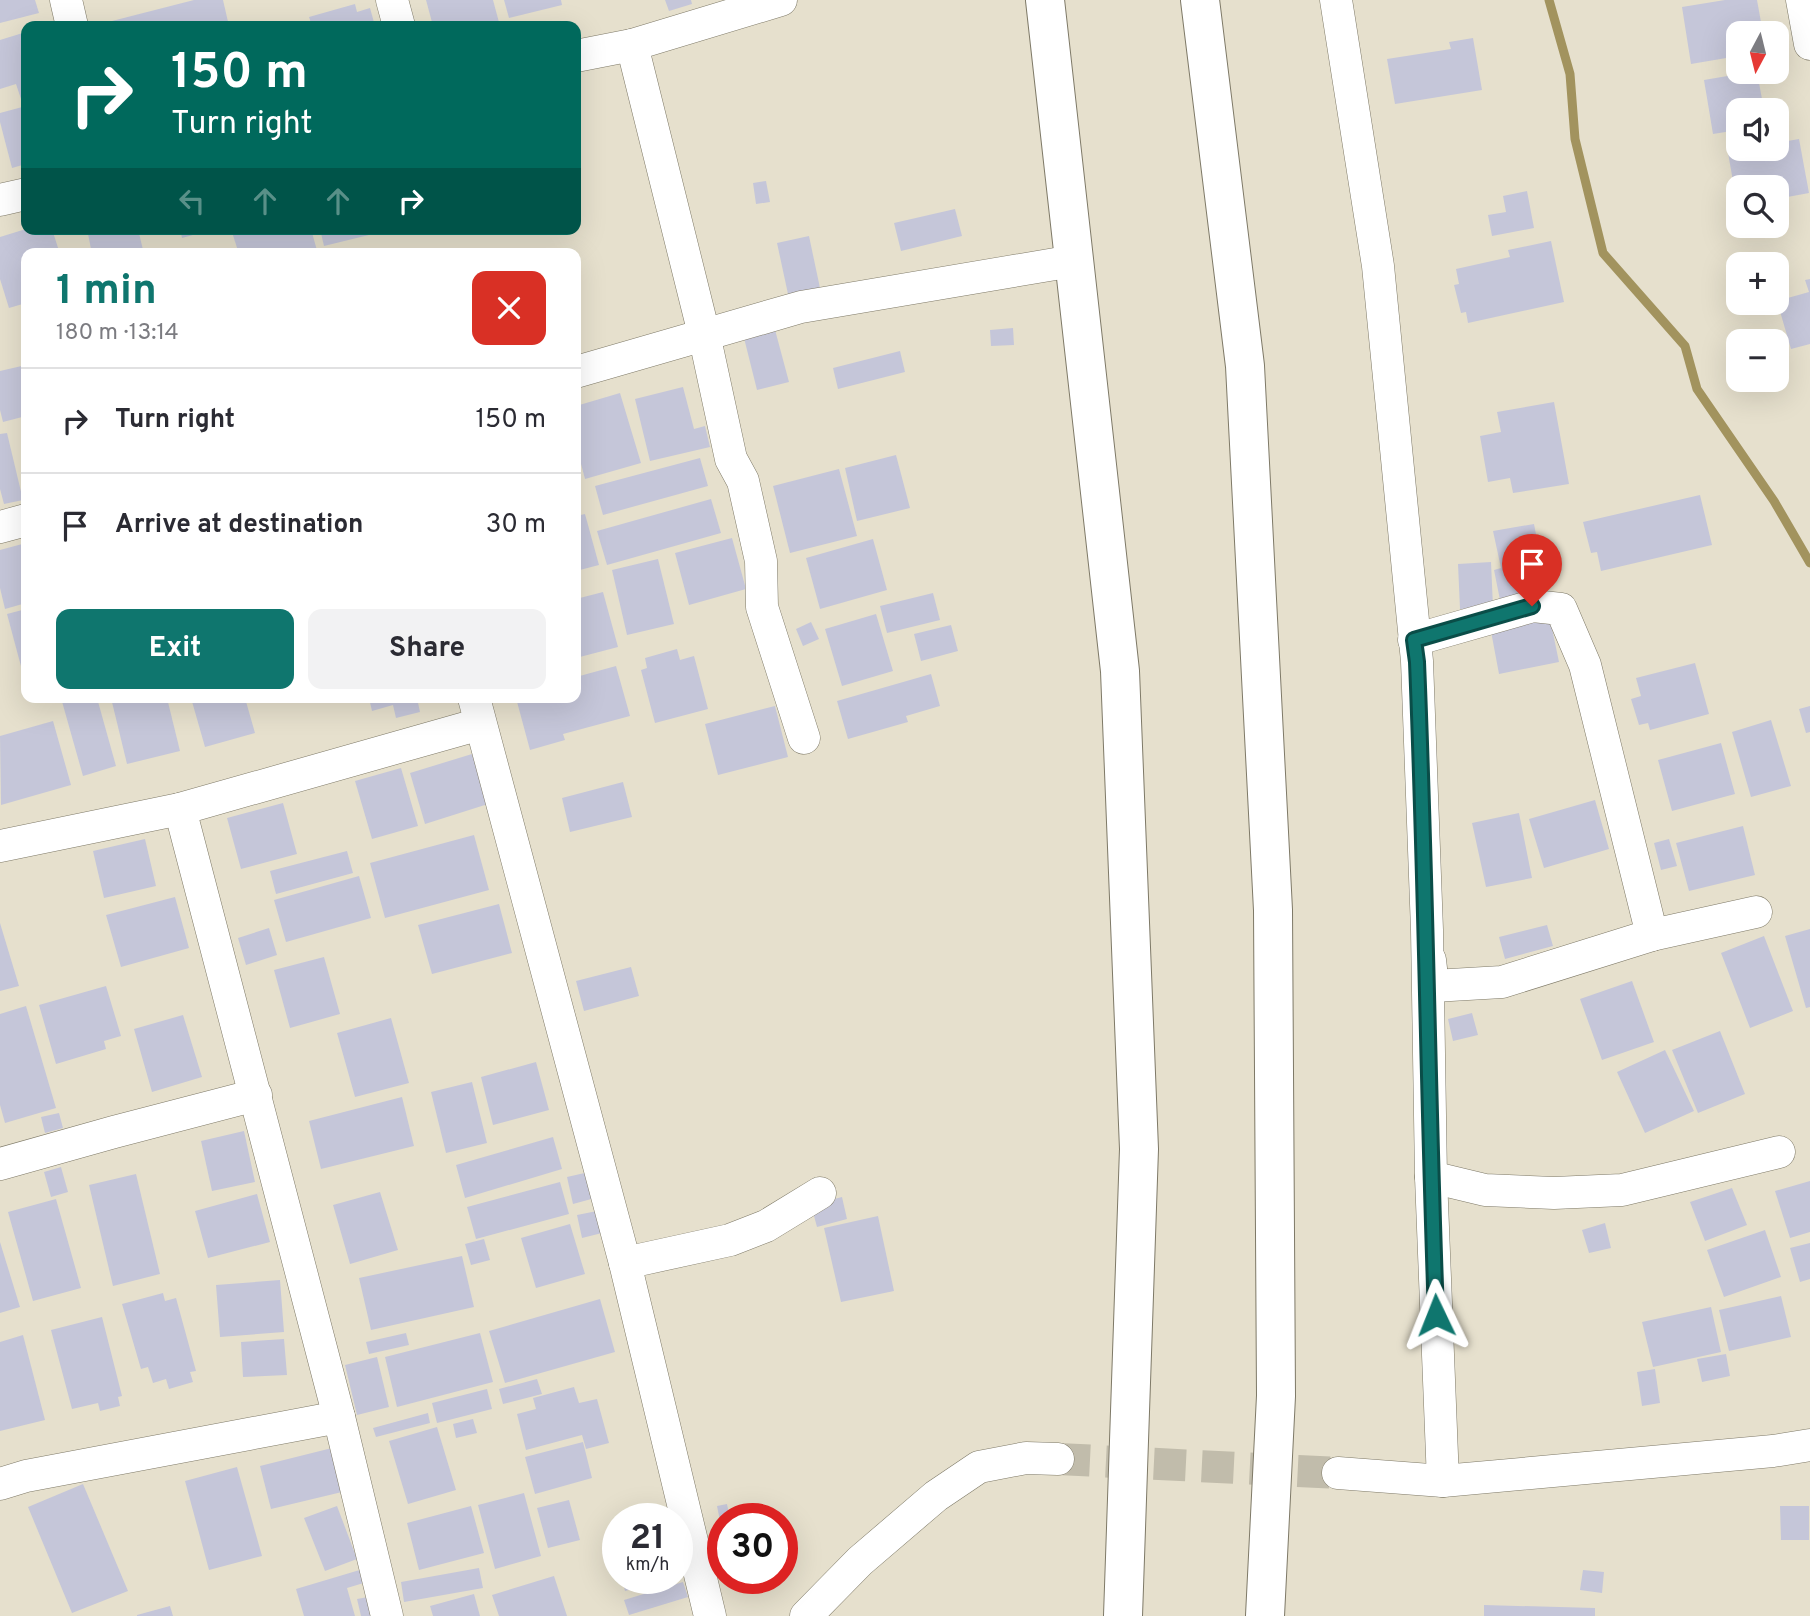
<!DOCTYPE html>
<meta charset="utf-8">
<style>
:root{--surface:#fff;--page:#f2f2f3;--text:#2b2b33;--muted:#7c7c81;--line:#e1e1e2;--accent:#0f766e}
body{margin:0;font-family:Overpass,sans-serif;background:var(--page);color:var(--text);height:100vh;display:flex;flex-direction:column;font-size:26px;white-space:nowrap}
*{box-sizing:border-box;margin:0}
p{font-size:23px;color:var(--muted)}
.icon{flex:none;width:38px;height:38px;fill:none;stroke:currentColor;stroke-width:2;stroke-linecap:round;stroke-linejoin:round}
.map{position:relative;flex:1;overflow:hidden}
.drawer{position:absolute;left:21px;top:248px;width:560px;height:455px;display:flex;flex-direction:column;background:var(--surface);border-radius:14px;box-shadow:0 7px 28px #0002}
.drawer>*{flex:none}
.top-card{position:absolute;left:21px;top:21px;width:560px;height:214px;border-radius:14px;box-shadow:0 7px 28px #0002;background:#00695c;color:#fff;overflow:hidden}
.needle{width:46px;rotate:187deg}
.fabs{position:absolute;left:1726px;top:21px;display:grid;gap:14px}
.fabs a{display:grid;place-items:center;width:63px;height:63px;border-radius:14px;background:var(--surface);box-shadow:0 7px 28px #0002;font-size:35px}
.speed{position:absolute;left:602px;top:1503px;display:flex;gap:14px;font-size:35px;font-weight:700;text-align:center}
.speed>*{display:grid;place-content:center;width:91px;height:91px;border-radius:50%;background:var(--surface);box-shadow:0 7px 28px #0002;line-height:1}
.speed small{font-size:18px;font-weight:400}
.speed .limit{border:10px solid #d22;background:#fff;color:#111}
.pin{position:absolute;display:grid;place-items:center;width:60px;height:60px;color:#fff;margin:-72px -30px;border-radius:50% 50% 50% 0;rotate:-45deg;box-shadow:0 0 7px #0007}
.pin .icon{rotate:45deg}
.me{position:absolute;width:77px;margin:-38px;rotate:358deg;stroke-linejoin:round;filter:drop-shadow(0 0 5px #0008)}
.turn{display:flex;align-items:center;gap:24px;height:147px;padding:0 35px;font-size:32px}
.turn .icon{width:91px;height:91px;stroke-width:2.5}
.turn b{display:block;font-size:49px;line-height:60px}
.lanes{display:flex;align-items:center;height:66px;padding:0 35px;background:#0003;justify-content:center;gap:35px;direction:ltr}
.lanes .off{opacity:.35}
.round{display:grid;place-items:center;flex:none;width:74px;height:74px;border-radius:14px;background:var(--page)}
.head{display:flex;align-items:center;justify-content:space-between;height:119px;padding:0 35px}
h1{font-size:42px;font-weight:700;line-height:52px;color:var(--accent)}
.cta{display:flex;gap:14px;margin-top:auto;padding:14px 35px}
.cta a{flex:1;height:80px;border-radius:14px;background:var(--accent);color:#fff;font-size:28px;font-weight:700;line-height:80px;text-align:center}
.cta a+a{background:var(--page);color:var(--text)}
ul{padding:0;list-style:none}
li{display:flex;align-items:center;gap:21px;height:105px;padding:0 35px;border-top:2px solid var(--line)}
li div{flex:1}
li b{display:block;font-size:26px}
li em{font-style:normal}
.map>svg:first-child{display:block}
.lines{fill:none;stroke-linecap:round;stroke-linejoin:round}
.stream{stroke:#a2935e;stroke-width:9}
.building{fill:#c5c6d9}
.minor-tunnel{stroke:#c1bcab;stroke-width:32;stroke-dasharray:32 16;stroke-linecap:butt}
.minor-casing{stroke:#7e7967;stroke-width:33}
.highway-casing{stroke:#7e7967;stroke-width:40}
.minor{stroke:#fff;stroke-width:32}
.highway{stroke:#fff;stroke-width:38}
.route-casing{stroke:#0a4d48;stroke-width:18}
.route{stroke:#0f766e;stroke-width:12}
</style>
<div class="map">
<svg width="1810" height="1616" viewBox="0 0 1810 1616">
<rect width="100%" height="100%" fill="#e6e0cd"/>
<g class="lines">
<path class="stream" d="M1549 0 1570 74 1575 139 1603 253 1685 346 1697 389 1774 501 1810 563"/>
</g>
<g class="building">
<path d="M0 0H35L39 13 0 23Z"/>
<path d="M194 0H223L229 26H113L112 21Z"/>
<path d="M426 0H493L500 26H433Z"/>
<path d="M504 0H561L562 5 509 18Z"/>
<path d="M665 0H691L692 4 669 11Z"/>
<path d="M1725 0H1757L1763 33H1738V56L1691 64 1682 7Z"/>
<path d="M355 4 357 12 370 8 375 26H312L309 17Z"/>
<path d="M26 32V98L21 99 16 84 0 89V40Z"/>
<path d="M1473 38 1482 90 1395 104 1387 59 1451 49 1449 42Z"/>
<path d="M1751 72H1757L1764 110H1738V130L1713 134 1704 80Z"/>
<path d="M26 106V164L12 168 0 122V113Z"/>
<path d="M1799 139 1809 193 1776 199V187H1738L1736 198 1728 153 1748 149H1776V143Z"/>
<path d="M766 181 770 202 756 204 753 183Z"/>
<path d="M1527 191 1534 228 1492 236 1488 215 1506 212 1503 196Z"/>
<path d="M955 209 962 236 901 251 894 223Z"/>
<path d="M26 229H52L60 254H26V303L9 308 0 279V237Z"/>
<path d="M87 229H138L144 254H92Z"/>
<path d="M180 229H211V230L182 238Z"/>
<path d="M231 229H311L318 254H239Z"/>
<path d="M320 229H372L373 234 324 246Z"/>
<path d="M809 236 820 288 788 294 777 243Z"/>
<path d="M1551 241 1564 302 1468 323 1466 312 1461 313 1454 285 1459 284 1456 269 1510 257 1508 250Z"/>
<path d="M1810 279V344L1791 349 1777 301 1809 292 1805 280Z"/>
<path d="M774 326 789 382 757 390 743 334Z"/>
<path d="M1013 328 1014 345 991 346 990 330Z"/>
<path d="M900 351 905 372 838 389 833 368Z"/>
<path d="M26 365V416L3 422 0 410V371Z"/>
<path d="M683 387 694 429 705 426 710 447 650 461 635 399Z"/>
<path d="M620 393 641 463 585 479 576 445V406Z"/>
<path d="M1554 402 1569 484 1513 493 1510 478 1488 482 1480 436 1501 432 1497 412Z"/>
<path d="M7 433 23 500 4 504 0 489V434Z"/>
<path d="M896 455 910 508 857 521 845 468Z"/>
<path d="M700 458 708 486 603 515 595 486Z"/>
<path d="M839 469 857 536 790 553 773 486Z"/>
<path d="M1700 495 1712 545 1601 571 1597 552 1591 553 1583 522Z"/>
<path d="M711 499 721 533 607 565 597 531Z"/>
<path d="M585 514 599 565 576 571V516Z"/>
<path d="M1534 524 1547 591 1500 600 1494 570 1501 568 1493 531Z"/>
<path d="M732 538 746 589 689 605 675 553Z"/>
<path d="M873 539 887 590 820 609 806 558Z"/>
<path d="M26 543V603L5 609 0 588V550Z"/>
<path d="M658 559 674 624 627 635 612 570Z"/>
<path d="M1491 562 1493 607 1460 609 1458 564Z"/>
<path d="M603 592 618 647 576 658V599Z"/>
<path d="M933 593 940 620 887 633 880 606Z"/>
<path d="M26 609V669L22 670 7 614Z"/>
<path d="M876 614 893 671 842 686 825 629Z"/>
<path d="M1549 614 1559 662 1499 674 1490 626Z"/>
<path d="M811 622 819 639 803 646 796 629Z"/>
<path d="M951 625 958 651 921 661 914 634Z"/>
<path d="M677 649 680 660 694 656 708 709 655 723 641 670 647 668 645 658Z"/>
<path d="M1695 663 1709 714 1650 730 1648 723 1639 725 1631 699 1641 696 1636 678Z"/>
<path d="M616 666 630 716 563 734 565 740 530 750 516 698H576V677Z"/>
<path d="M931 674 940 706 906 716 908 722 848 739 837 701Z"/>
<path d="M61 698H97L116 766 83 776Z"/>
<path d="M111 698H167L180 751 127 764Z"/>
<path d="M191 698H245L255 733 205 747Z"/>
<path d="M369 698H417L420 712 396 718 393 705 372 711Z"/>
<path d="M775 706 788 757 718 775 705 724Z"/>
<path d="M1810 706V732L1806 733 1799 709Z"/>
<path d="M1771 720 1791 786 1751 797 1732 732Z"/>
<path d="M53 721 71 785 1 805 0 736Z"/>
<path d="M1721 743 1735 794 1672 811 1658 760Z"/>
<path d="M472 754 488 804 425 824 410 773Z"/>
<path d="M401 768 418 826 372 839 355 781Z"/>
<path d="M623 782 632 817 570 832 562 798Z"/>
<path d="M1595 800 1609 849 1544 868 1529 819Z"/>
<path d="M283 803 297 854 241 869 227 818Z"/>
<path d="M1519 813 1532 878 1486 887 1472 823Z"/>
<path d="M1743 826 1755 875 1689 891 1676 843Z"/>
<path d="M474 835 489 890 385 918 370 863Z"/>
<path d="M145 839 156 886 104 898 93 851Z"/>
<path d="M1669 839 1677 866 1661 870 1654 843Z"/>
<path d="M347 851 353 873 276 894 270 871Z"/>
<path d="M359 876 371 918 286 942 274 900Z"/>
<path d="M175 897 189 948 121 967 106 915Z"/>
<path d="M499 904 512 953 432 974 418 925Z"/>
<path d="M0 923 19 986 0 991Z"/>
<path d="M1547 925 1553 946 1505 959 1499 937Z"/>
<path d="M269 928 277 955 246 965 238 938Z"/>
<path d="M1810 929V1007L1806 1008 1785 936Z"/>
<path d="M1764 936 1793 1011 1750 1028 1721 953Z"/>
<path d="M324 957 340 1014 290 1028 274 970Z"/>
<path d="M631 967 639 996 584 1011 576 981Z"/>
<path d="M1632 981 1654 1042 1602 1060 1580 999Z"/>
<path d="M106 986 121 1036 104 1041 106 1049 56 1064 39 1005Z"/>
<path d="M26 1006 56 1108 5 1123 0 1105V1014Z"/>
<path d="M1472 1013 1478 1035 1453 1041 1448 1019Z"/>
<path d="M183 1015 202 1077 152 1092 134 1029Z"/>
<path d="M391 1018 409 1083 355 1097 337 1033Z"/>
<path d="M1720 1031 1745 1094 1698 1113 1672 1050Z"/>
<path d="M1665 1050 1694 1111 1645 1133 1617 1072Z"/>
<path d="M536 1062 549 1110 493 1125 481 1077Z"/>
<path d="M472 1082 487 1143 446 1153 431 1092Z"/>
<path d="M402 1097 414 1146 321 1169 309 1121Z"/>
<path d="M59 1113 63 1128 45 1133 41 1117Z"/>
<path d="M244 1131 255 1182 212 1191 201 1141Z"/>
<path d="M553 1137 562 1169 465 1198 456 1165Z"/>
<path d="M61 1167 68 1192 51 1197 44 1172Z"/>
<path d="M589 1172 595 1198 573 1204 567 1177Z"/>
<path d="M136 1174 160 1274 113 1286 89 1185Z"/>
<path d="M1810 1181V1232L1790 1238 1775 1191Z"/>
<path d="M560 1182 569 1214 476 1239 467 1207Z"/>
<path d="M1732 1188 1747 1225 1705 1241 1690 1202Z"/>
<path d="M380 1192 398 1250 350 1264 333 1205Z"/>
<path d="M257 1194 270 1242 208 1258 195 1211Z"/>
<path d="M842 1197 847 1219 817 1227 811 1205Z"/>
<path d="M56 1199 81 1288 33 1301 8 1212Z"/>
<path d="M597 1211 602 1233 582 1238 577 1215Z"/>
<path d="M878 1216 894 1291 841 1302 824 1228Z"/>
<path d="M1605 1223 1611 1248 1589 1253 1582 1230Z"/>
<path d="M570 1224 585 1274 536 1288 521 1238Z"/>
<path d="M1765 1230 1781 1277 1724 1297 1707 1250Z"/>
<path d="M484 1239 490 1260 471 1265 465 1244Z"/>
<path d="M0 1242 20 1307 0 1313Z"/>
<path d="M1810 1243V1279L1800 1282 1790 1248Z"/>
<path d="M462 1256 474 1307 371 1330 359 1278Z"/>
<path d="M280 1280 284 1332 220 1337 216 1285Z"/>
<path d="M163 1293 165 1301 176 1298 196 1371 190 1372 193 1382 169 1389 166 1379 153 1383 148 1367 141 1369 122 1304Z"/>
<path d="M1781 1296 1791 1337 1729 1351 1719 1310Z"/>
<path d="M600 1299 615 1352 505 1383 489 1331Z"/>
<path d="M1711 1307 1721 1352 1653 1367 1642 1322Z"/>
<path d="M102 1317 122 1396 118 1397 120 1406 100 1411 98 1403 72 1409 51 1330Z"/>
<path d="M406 1333 409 1345 369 1354 366 1342Z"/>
<path d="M480 1333 493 1382 397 1407 385 1357Z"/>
<path d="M23 1335 45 1420 0 1431V1342Z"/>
<path d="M284 1339 287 1375 243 1377 241 1342Z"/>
<path d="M1726 1354 1730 1376 1702 1382 1697 1359Z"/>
<path d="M377 1357 389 1407 357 1415 345 1365Z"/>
<path d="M1655 1369 1660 1403 1642 1406 1637 1372Z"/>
<path d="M537 1379 542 1394 503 1404 499 1389Z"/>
<path d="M574 1387 579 1403 597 1399 609 1443 586 1449 582 1435 526 1450 517 1414 536 1409 533 1398Z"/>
<path d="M487 1389 492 1409 437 1423 432 1403Z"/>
<path d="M428 1413 430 1423 376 1437 373 1428Z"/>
<path d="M473 1419 477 1433 456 1438 453 1424Z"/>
<path d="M437 1427 456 1490 408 1504 389 1441Z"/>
<path d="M583 1442 592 1478 535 1494 525 1457Z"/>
<path d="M332 1448 342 1492 271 1509 260 1466Z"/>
<path d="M237 1467 262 1556 209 1570 185 1481Z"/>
<path d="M83 1484 128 1591 72 1613 28 1507Z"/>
<path d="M524 1493 541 1556 495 1569 478 1505Z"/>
<path d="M569 1500 580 1540 548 1548 537 1508Z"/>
<path d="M727 1504 730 1519 720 1521 717 1506Z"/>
<path d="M337 1506 357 1559 325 1571 304 1518Z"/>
<path d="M471 1506 484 1553 419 1570 407 1523Z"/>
<path d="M1780 1506H1809V1540H1781Z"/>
<path d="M479 1568 483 1588 404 1602 401 1582Z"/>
<path d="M363 1569 367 1582 347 1588 355 1616H304L296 1589Z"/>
<path d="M1583 1570 1604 1572 1602 1593 1580 1590Z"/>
<path d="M554 1576 567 1616H499L492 1595Z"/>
<path d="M622 1578H668V1579L625 1591Z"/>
<path d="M683 1582 688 1597 629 1615 624 1600Z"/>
<path d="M474 1594 480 1616H433L430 1606Z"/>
<path d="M368 1597 373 1616H361L357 1599Z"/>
<path d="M1484 1605 1595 1608V1616H1484Z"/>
<path d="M170 1606 173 1616H137V1615Z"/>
</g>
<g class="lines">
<path class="minor-tunnel" d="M1058 1459 1338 1473"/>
<g class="minor-casing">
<g id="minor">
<path d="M66 0 72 26"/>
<path d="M392 0 399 26"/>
<path d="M1336 0 1378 266 1417 661 1427 930 1431 1177 1443 1481"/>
<path d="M1802 0 1810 44"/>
<path d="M632 45 704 334 731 459 743 481 761 561 762 607 804 738"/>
<path d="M576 56 632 45 781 0"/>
<path d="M0 200 26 194"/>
<path d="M576 372 801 307 1073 261"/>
<path d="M0 527 26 520"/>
<path d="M1414 640 1533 606 1561 609 1585 665 1652 935"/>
<path d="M474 698 625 1263 710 1616"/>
<path d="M180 809 339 1417 387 1616"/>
<path d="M0 846 180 809 480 724"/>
<path d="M1430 960 1433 986 1502 982 1652 935 1756 912"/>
<path d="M0 1164 114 1132 256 1095"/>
<path d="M1431 1177 1485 1190 1554 1193 1622 1190 1779 1152"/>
<path d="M625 1263 730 1240 766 1226 820 1193"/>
<path d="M1338 1473 1443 1481 1773 1451 1810 1445"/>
<path d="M0 1484 26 1476 339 1417"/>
<path d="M806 1616 860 1561 936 1496 979 1467 1026 1458 1058 1459"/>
</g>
</g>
<g class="highway-casing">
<g id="highway">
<path d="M1045 0 1120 671 1139 1149 1123 1616"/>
<path d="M1200 0 1245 366 1273 910 1276 1396 1265 1616"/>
</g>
</g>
<use href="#minor" class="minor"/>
<use href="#highway" class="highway"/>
</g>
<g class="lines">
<g class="route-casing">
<path id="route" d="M1436 1315C1428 1097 1426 879 1417 662L1414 640 1532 606"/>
</g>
<use href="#route" class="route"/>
</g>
</svg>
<div class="fabs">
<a><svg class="needle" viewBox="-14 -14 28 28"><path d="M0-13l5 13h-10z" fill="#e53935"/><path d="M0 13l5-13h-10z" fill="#7c7c81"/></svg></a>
<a><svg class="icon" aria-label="sound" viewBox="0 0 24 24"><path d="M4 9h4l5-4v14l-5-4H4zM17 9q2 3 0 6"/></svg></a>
<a><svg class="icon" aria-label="search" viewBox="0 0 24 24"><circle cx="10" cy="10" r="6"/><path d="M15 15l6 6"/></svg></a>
<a>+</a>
<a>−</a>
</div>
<div class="speed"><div>21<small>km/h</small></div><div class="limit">30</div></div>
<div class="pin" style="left:1532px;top:606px;background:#d93025"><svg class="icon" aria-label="arrive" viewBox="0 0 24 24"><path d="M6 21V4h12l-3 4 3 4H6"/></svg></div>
<svg class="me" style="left:1436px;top:1315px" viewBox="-20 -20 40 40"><path d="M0-17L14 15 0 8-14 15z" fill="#0f766e" stroke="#fff" stroke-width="4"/></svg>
<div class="top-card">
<div class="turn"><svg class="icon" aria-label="right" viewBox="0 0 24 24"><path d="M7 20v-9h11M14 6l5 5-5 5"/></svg><div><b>150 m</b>Turn right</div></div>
<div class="lanes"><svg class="icon off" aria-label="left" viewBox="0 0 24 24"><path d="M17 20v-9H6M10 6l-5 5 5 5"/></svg><svg class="icon off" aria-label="ahead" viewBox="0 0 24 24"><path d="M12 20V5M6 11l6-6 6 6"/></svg><svg class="icon off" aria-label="ahead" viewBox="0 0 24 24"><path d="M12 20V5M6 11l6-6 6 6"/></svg><svg class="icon" aria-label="right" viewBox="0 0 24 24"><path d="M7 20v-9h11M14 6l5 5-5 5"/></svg></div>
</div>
<section class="drawer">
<div class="head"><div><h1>1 min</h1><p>180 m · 13:14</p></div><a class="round" style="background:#d93025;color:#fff"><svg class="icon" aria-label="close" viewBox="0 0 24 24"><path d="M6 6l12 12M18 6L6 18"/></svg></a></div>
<ul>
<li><svg class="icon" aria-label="right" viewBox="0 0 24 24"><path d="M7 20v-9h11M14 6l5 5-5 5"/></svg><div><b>Turn right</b></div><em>150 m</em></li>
<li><svg class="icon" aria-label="arrive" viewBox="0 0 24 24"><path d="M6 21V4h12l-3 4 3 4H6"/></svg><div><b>Arrive at destination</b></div><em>30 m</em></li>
</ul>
<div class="cta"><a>Exit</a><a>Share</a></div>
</section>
</div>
